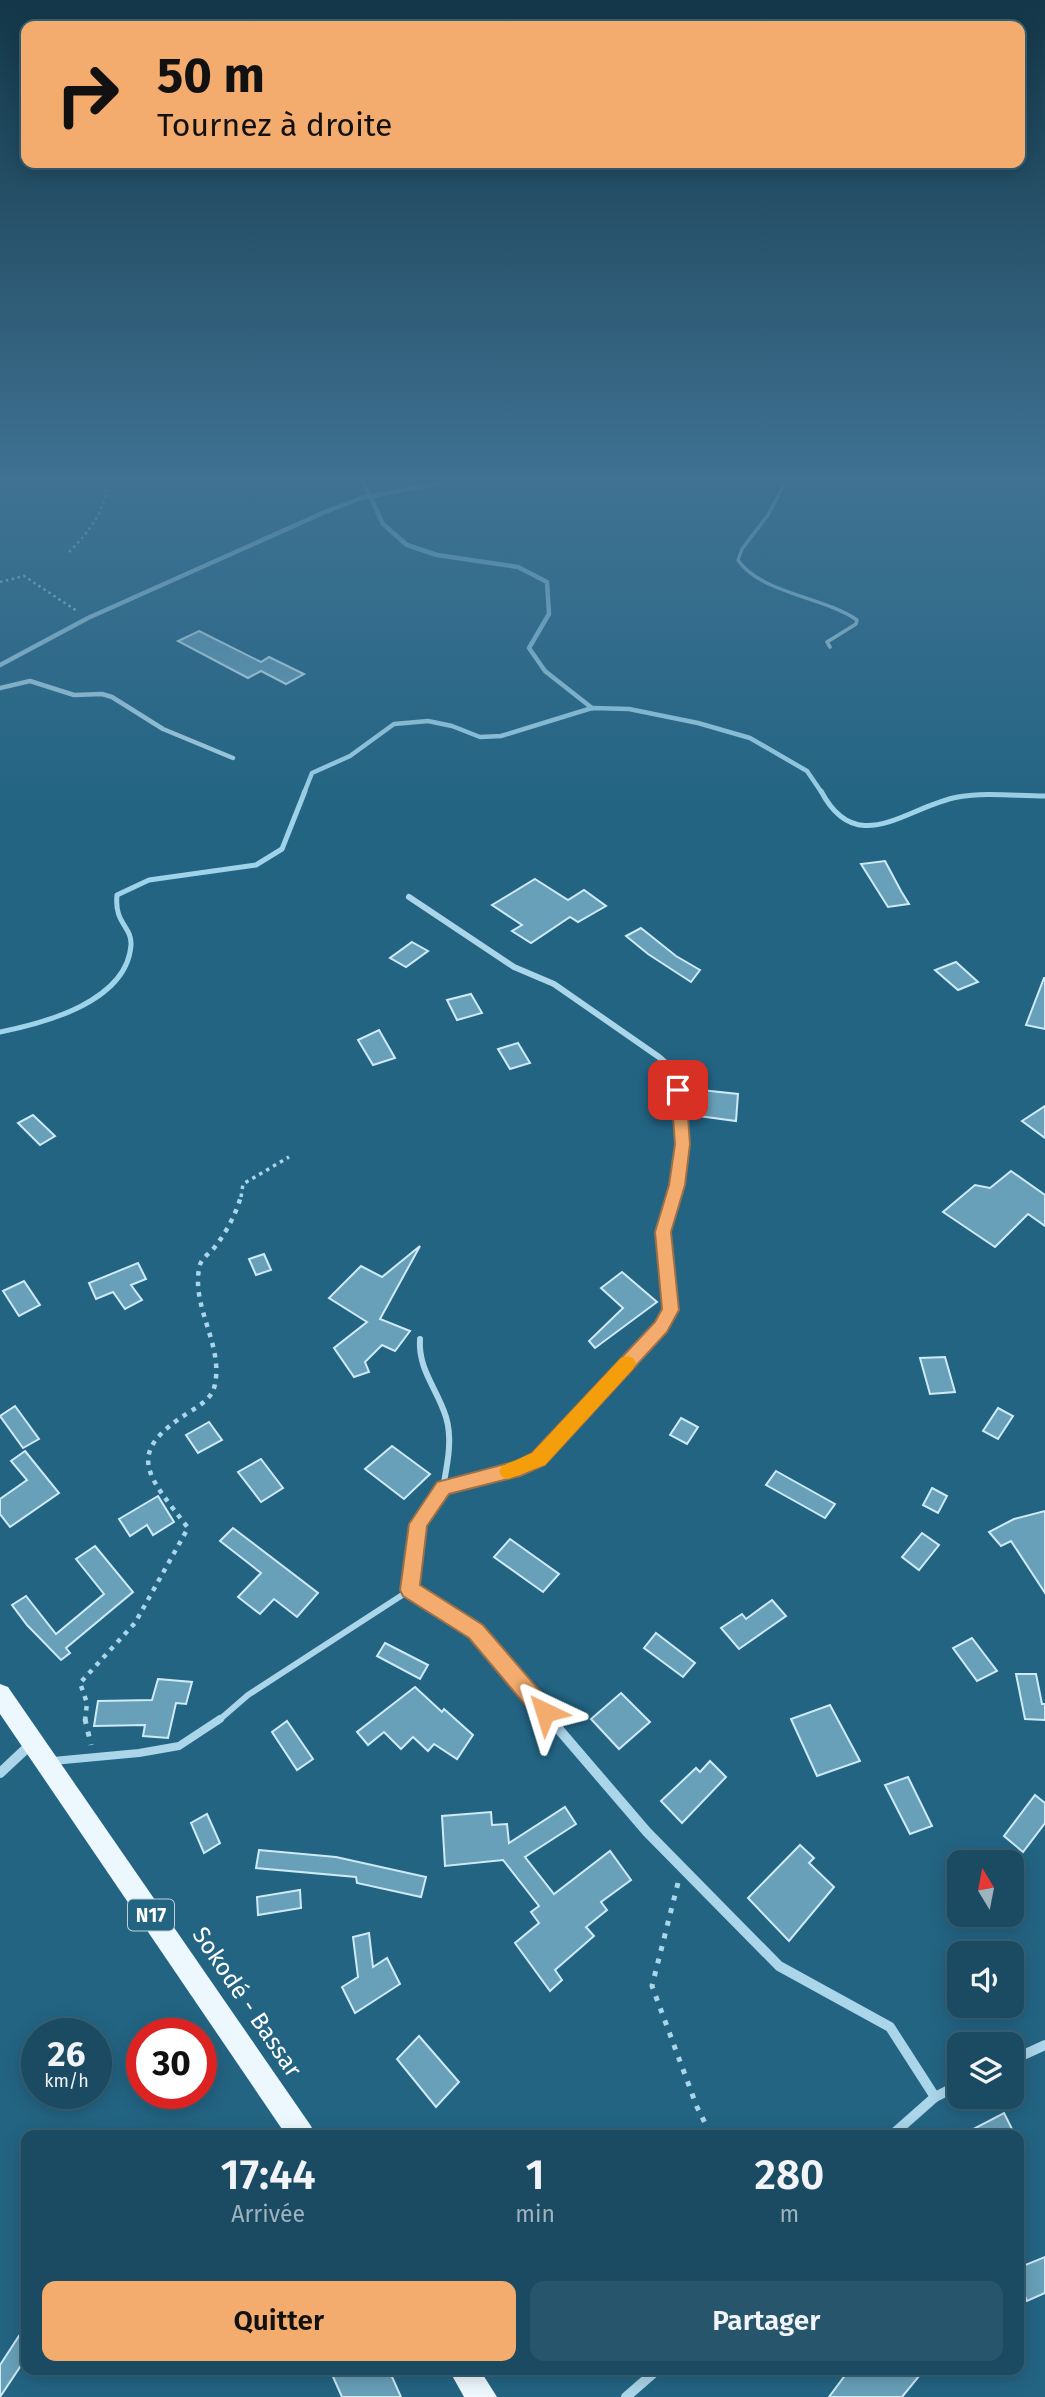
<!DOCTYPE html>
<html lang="fr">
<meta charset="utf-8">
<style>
:root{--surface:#1a4b62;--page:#27556b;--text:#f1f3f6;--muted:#9fb3be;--line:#386377;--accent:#f3ac6d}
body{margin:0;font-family:"Fira Sans",sans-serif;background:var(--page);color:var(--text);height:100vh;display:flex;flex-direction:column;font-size:26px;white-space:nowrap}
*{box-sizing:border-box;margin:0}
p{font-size:23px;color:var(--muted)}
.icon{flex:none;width:38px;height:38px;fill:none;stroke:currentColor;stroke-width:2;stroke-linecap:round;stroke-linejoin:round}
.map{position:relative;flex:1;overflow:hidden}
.details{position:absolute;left:21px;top:2130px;width:1003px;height:245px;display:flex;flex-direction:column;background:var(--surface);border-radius:14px;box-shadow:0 4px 18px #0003,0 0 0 2px var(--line)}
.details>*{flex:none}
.hud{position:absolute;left:21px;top:21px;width:1004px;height:147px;border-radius:14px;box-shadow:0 4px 18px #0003,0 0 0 2px var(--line);background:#f3ac6d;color:#111;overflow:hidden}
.needle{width:46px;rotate:350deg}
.controls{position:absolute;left:947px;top:1850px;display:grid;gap:14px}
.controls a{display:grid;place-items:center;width:77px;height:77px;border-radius:14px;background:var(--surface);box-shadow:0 4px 18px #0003,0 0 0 2px var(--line);font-size:35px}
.speed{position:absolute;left:21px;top:2018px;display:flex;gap:14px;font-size:35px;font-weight:700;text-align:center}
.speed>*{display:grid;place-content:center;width:91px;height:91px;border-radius:50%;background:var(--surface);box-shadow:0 4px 18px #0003,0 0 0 2px var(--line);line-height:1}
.speed small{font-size:18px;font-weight:400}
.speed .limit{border:10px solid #d22;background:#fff;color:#111}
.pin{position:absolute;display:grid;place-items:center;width:60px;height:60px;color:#fff;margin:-30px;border-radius:14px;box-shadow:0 4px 10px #0006}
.me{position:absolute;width:77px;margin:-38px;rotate:319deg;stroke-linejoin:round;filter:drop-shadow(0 0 5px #0008)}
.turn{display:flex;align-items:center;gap:24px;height:147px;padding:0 21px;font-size:32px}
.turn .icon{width:91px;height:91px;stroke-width:2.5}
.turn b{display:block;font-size:49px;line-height:60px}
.eta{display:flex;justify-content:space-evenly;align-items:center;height:119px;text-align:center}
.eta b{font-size:42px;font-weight:600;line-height:49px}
.cta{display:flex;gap:14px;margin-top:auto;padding:14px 21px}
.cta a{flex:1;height:80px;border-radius:14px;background:var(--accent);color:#111;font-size:28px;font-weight:600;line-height:80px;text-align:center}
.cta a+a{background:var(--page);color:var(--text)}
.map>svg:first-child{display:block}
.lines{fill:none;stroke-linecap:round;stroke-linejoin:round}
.stream-far1{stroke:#9fd3e9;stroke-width:4.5}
.stream{stroke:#9fd3e9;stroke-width:5}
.building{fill:#68a0b9;stroke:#ceeaf6;stroke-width:2}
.path-far3{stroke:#abd5e8;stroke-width:2.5;stroke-dasharray:2.5 3.5;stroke-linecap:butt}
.path-far2{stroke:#abd5e8;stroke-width:3.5;stroke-dasharray:3.5 4.5;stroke-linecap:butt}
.path-far1{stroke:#abd5e8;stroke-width:4.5;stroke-dasharray:4.5 6;stroke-linecap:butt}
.path{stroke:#abd5e8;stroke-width:5;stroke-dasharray:5 8;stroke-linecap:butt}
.service-far2{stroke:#abd5e8;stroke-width:3.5}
.service-far1{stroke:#abd5e8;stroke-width:6}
.service{stroke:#abd5e8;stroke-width:8}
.minor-far3{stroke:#abd5e8;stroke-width:4.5}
.minor-far2{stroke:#abd5e8;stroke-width:6}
.minor-far1{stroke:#abd5e8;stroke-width:8}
.minor{stroke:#abd5e8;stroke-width:10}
.primary{fill:#edf7fe;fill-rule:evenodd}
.route{fill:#f3ac6d;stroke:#9e7047;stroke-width:2}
.slow{fill:#f59e0b}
.labels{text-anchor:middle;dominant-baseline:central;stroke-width:7;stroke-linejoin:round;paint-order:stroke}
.shield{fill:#236483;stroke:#bdd0da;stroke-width:2}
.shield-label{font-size:19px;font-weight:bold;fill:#fff}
.near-street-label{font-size:24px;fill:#fff;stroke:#236483}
</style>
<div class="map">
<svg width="1045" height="2397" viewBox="0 0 1045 2397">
<rect width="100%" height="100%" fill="#236483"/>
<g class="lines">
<g class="stream-far1">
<path d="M362 479 383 524 407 545 437 555 518 567 547 582 549 614 529 648 545 671 592 708"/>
<path d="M304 793 312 773 350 756 394 724 428 721 452 726 480 737 501 736 592 708 629 709 698 723 750 738 807 771 822 793"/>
</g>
<g class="stream">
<path d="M821 791C857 860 907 806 958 797 986 792 1016 796 1045 796"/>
<path d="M0 1032C45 1023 127 1001 131 945 132 926 114 924 117 895L149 880 256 865 282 849 305 791"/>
</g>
</g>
<g class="building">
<path d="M199 631 261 662 269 657 304 674 286 684 261 671 248 678 178 641Z"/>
<path d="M885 861 901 891 909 904 888 907 861 864Z"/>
<path d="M535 879 568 900 584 890 606 906 578 922 570 917 531 943 512 931 522 925 492 905Z"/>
<path d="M641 928 676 956 700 970 691 982 648 954 626 936Z"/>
<path d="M412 942 428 951 406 967 390 958Z"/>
<path d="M956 962 978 982 958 990 935 970Z"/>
<path d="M1044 978H1045V1029L1026 1025Z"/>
<path d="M471 994 482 1013 457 1020 447 1000Z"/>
<path d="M379 1030 395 1058 373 1065 358 1040Z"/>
<path d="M518 1043 530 1063 510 1069 498 1049Z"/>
<path d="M701 1090 738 1094 736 1121 698 1116Z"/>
<path d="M1045 1106V1138L1022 1121Z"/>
<path d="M33 1115 55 1136 40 1145 18 1123Z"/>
<path d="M1011 1171 1045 1195V1226L1028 1214 995 1247 943 1212 975 1185 990 1188Z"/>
<path d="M420 1246 380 1319 410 1331 395 1351 382 1345 365 1362 369 1372 354 1377 334 1348 367 1322 329 1298 361 1266 382 1277Z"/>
<path d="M264 1254 271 1270 256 1275 249 1259Z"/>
<path d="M138 1263 146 1279 131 1285 142 1300 125 1309 113 1292 96 1299 89 1283Z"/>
<path d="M622 1272 657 1302 595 1348 589 1341 623 1308 601 1288Z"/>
<path d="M24 1281 40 1305 19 1316 3 1291Z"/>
<path d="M945 1357 955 1392 930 1394 920 1358Z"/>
<path d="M15 1406 39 1439 23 1448 0 1416Z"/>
<path d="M998 1408 1013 1416 998 1439 983 1431Z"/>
<path d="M681 1418 698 1427 687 1444 670 1435Z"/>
<path d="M209 1422 222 1440 198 1453 186 1435Z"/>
<path d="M392 1446 430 1474 404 1499 365 1469Z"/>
<path d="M25 1451 59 1493 10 1527 0 1514V1499L27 1480 11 1461Z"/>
<path d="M261 1459 283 1488 261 1502 238 1472Z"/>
<path d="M776 1471 835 1504 825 1518 766 1485Z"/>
<path d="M932 1488 947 1496 938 1513 923 1505Z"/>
<path d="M158 1496 174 1522 153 1535 147 1525 130 1536 119 1519Z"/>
<path d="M1045 1511V1593L1011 1541 1001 1546 989 1532 1014 1519Z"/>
<path d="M233 1528 318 1593 297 1617 274 1599 260 1614 238 1597 261 1573 220 1541Z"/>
<path d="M922 1533 939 1545 919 1570 902 1557Z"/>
<path d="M510 1539 559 1574 543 1592 494 1557Z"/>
<path d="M95 1546 133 1592 66 1648 70 1653 61 1660 27 1625 12 1605 26 1596 56 1634 104 1594 76 1559Z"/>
<path d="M772 1600 786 1616 739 1649 721 1628 742 1614 746 1619Z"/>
<path d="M656 1633 695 1663 683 1677 644 1648Z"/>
<path d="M972 1638 997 1671 977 1681 953 1648Z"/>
<path d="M385 1643 428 1665 420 1679 377 1656Z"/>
<path d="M1016 1674H1036L1042 1704H1045V1720L1025 1719Z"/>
<path d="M158 1679 192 1682 186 1704 176 1703 168 1738 143 1736 145 1725 94 1726 98 1701 152 1700Z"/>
<path d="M415 1687 442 1712 444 1709 473 1735 457 1759 434 1744 428 1751 413 1737 401 1749 384 1732 368 1745 357 1732Z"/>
<path d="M621 1693 650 1722 619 1749 591 1719Z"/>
<path d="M830 1705 860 1761 817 1776 791 1719Z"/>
<path d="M287 1721 313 1759 297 1770 272 1732Z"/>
<path d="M710 1761 726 1777 682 1823 661 1801 696 1768 700 1772Z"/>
<path d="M908 1777 932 1826 910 1834 885 1785Z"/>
<path d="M1035 1795 1045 1803V1823L1023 1852 1004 1836Z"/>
<path d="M565 1807 576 1824 525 1857 554 1894 610 1851 631 1880 601 1902 607 1910 586 1927 594 1936 555 1970 562 1980 550 1991 515 1943 539 1923 531 1912 539 1906 503 1860 445 1866 442 1816 491 1812 492 1825 507 1824 509 1843Z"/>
<path d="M207 1814 220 1843 204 1853 191 1823Z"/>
<path d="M800 1845 814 1858 809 1863 834 1887 789 1941 748 1898Z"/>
<path d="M259 1850 336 1857 426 1877 421 1897 357 1883 356 1877 256 1868Z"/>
<path d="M300 1890 301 1908 258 1915 257 1897Z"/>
<path d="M369 1933 373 1967 387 1958 400 1984 355 2013 342 1987 358 1977 353 1937Z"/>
<path d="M419 2036 459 2082 436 2107 397 2059Z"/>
<path d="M1004 2113 1015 2135H962Z"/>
<path d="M1045 2257V2293L1027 2301 1018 2281V2268Z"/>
<path d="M26 2325V2358L0 2397V2365Z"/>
<path d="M330 2370H389L401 2397H342Z"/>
<path d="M849 2370H924L902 2397H829Z"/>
</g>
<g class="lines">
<g class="path-far3">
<path d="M69 552C90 531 106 510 108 479"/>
<path d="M0 582 24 576 77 611"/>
</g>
<path class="path-far2" d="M241 1197 243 1184 289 1157"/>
<path class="path-far1" d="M85 1721 87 1703 80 1683 135 1623 188 1528C148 1475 122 1454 191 1411 202 1404 213 1397 215 1384 223 1345 192 1308 199 1269 200 1259 208 1255 214 1248 226 1233 236 1214 241 1196"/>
<g class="path">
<path d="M85 1719 91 1745"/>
<path d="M678 1883 652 1986 697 2107 711 2135"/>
</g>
<path class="service-far2" d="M787 479 768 515 742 549 738 560C760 593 824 597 857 620L856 624 827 642 830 647"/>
<g class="service-far1">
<path d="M420 1339C418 1370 437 1388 446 1417 453 1440 447 1465 443 1488"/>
<path d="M218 1721 248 1695 410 1590"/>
</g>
<path class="service" d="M53 1761 139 1753 179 1746 220 1719"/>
<g class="minor-far3">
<path d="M0 665 88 618 325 512 361 498 460 479"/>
<path d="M0 688 30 681 74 695 102 694 112 697 163 729 233 758"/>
</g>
<path class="minor-far2" d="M409 897 514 967 554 984 659 1057 677 1073 683 1144 673 1197"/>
<path class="minor-far1" d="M552 1721 476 1632 410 1590 418 1524 443 1488 520 1468 538 1459 661 1327 670 1310 663 1232 674 1196"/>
<g class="minor">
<path d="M550 1719 647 1832 779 1966 890 2027 935 2097"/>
<path d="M0 1773 30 1745"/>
<path d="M1012 2060 1045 2045"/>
<path d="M892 2135 935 2097 959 2085"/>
<path d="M626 2397 657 2370"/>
</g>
<g class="primary">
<path d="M0 1684 8 1687 311 2126 315 2135H286L0 1714Z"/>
<path d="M449 2370H480L497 2397H464Z"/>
</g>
</g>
<linearGradient id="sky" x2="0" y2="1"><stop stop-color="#133748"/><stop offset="0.59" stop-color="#3f7293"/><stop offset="1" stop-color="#3f7293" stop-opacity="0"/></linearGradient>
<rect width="1045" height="815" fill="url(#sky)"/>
<path class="route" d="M678 1085 686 1090 690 1144 685 1185 671 1232 679 1310 667 1332 545 1465 520 1476 449 1494 427 1526 420 1585 483 1625 552 1705 555 1712 552 1719 545 1722 537 1719 469 1638 403 1596 400 1590 409 1524 437 1482 517 1461 532 1453 655 1322 662 1309 655 1232 669 1185 675 1144 671 1090Z"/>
<path class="slow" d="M627 1356 633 1358 636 1363 633 1369 545 1465 508 1479 502 1477 499 1471 502 1466 532 1453 621 1358Z"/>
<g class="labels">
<rect class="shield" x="128" y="1899.5" width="46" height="31" rx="5"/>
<g class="shield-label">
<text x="151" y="1915">N17</text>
</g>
<g class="near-street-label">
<text transform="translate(247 2002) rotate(56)">Sokodé - Bassar</text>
</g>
</g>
</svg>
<div class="controls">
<a><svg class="needle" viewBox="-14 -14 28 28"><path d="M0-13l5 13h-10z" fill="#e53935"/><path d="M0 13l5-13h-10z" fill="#9fb3be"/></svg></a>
<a><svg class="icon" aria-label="sound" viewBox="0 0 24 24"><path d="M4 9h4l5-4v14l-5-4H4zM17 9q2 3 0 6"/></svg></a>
<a><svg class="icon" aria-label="layers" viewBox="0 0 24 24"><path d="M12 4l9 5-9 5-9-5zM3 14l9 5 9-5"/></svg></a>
</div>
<div class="speed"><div>26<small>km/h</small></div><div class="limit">30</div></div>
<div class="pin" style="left:678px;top:1090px;background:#d93025"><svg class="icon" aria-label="arrive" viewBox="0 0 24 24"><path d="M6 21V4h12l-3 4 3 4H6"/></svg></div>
<svg class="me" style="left:545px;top:1712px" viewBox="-20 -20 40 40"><path d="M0-17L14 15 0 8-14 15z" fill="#f3ac6d" stroke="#fff" stroke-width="4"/></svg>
<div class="hud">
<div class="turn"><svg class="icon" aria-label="right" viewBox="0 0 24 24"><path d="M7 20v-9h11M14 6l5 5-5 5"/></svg><div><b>50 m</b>Tournez à droite</div></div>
</div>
<section class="details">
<div class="eta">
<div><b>17:44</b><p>Arrivée</p></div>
<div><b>1</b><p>min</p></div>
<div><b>280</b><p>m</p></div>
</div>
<div class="cta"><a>Quitter</a><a>Partager</a></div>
</section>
</div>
